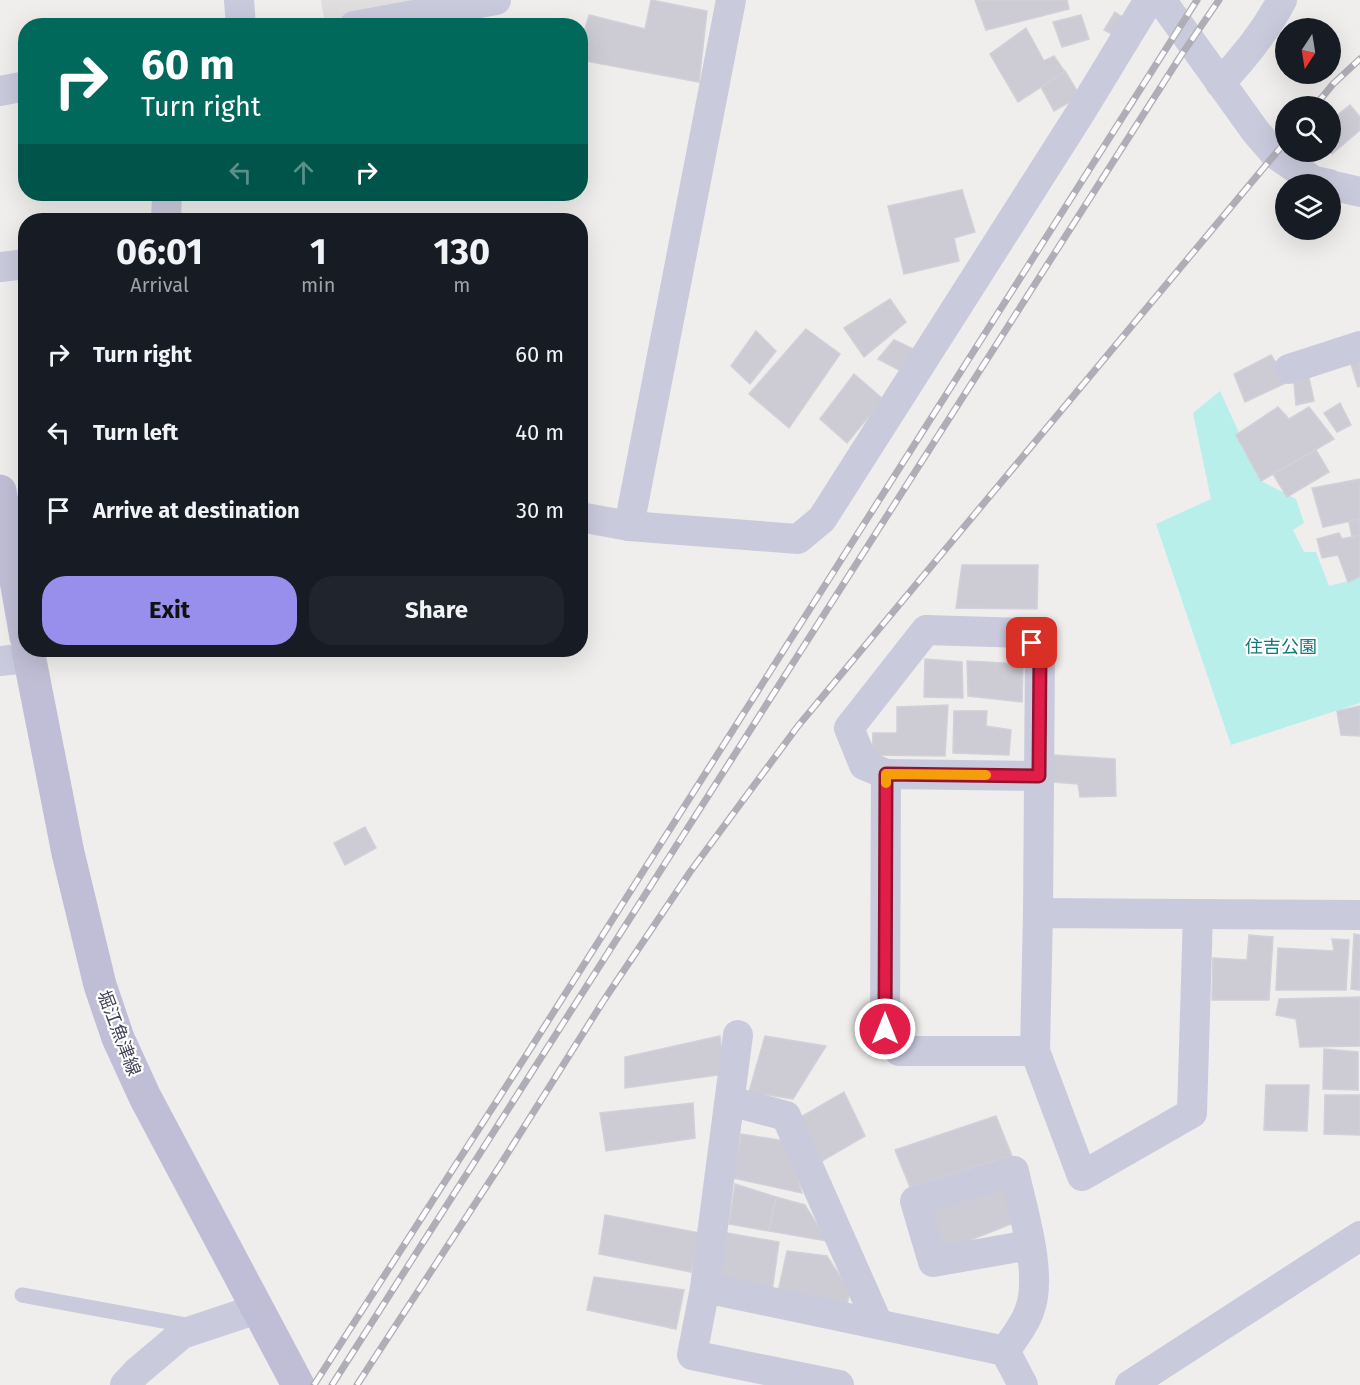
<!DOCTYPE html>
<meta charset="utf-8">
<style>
:root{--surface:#171b24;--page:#20242c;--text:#f1f3f6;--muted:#9ea1a6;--accent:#988fec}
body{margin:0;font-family:"Fira Sans","Noto Sans JP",sans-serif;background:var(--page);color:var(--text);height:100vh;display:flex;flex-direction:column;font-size:22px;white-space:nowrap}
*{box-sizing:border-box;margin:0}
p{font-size:20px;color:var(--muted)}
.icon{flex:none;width:33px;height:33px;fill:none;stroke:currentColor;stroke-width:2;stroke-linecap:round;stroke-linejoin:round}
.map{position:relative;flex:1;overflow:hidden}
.details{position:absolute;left:18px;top:213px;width:570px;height:444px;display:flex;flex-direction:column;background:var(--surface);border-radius:24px;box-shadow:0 6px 24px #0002}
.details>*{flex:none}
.top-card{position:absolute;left:18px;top:18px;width:570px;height:183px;border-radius:24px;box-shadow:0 6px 24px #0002;background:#00695c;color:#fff;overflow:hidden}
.needle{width:39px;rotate:192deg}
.controls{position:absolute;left:1275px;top:18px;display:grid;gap:12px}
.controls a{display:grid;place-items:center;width:66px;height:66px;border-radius:50%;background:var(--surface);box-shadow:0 6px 24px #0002;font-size:30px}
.pin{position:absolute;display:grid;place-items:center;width:51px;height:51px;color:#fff;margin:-26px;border-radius:12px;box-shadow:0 3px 9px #0006}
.me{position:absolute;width:66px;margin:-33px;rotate:0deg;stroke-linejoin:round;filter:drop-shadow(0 0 4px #0008)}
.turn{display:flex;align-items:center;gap:21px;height:126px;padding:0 24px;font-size:27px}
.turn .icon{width:78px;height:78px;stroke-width:2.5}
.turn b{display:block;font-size:42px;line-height:51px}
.lanes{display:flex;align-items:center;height:57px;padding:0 24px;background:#0003;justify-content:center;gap:30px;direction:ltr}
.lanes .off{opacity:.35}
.eta{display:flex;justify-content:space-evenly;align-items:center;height:102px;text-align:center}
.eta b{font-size:36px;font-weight:700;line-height:42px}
.button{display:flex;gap:12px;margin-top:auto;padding:12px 24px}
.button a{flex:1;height:69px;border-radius:24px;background:var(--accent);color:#111;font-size:24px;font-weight:700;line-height:69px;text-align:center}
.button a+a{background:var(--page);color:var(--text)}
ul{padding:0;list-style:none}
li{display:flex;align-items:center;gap:18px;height:78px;padding:0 24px}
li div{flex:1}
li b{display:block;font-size:22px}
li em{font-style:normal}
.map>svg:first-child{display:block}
.education{fill:#e0dede}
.green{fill:#b8efeb}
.building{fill:#cdcbd4;stroke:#d2d0d8;stroke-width:1.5}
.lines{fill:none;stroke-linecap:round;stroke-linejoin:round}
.service{stroke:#cacadd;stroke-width:15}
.minor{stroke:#cacadd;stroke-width:30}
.secondary{stroke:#bfbed6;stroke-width:33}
.rail-casing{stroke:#afaeb7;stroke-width:7}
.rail{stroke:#fff;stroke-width:4.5;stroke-dasharray:14;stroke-linecap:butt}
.route-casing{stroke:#92132f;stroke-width:15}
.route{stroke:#e11d48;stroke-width:10}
.slow{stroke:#f59e0b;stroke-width:10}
.labels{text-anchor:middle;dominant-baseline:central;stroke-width:4.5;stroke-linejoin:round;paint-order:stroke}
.park-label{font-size:18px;fill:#14777c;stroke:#fff}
.street-label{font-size:18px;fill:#45445a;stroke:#fff}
</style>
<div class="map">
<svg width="1360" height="1385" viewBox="0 0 1360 1385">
<rect width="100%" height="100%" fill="#efeeec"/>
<path class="education" d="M321 0H477L325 25Z"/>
<path class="green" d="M1220 391 1261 481 1296 499 1304 523 1293 530 1304 552H1316L1329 586 1360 578V703L1231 745 1156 524 1211 499 1193 413Z"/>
<g class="building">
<path d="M651 0 707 11 699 82 580 60V47L589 15 645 29Z"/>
<path d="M975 0H1067L1069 9 986 30Z"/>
<path d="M1115 12 1128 21 1119 38 1104 30Z"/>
<path d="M1081 15 1089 39 1062 47 1053 22Z"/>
<path d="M1026 28 1044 61 1054 56 1067 75 1041 87 1018 102 990 54Z"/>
<path d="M1065 71 1080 96 1054 111 1041 87Z"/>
<path d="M1350 105 1360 117V130L1332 154 1330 152V121Z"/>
<path d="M962 190 975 232 954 238 959 261 904 274 888 206Z"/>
<path d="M890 299 906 322 864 357 844 328Z"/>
<path d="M806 329 840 354 789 428 749 394Z"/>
<path d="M756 331 776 351 750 384 731 366Z"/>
<path d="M894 340 918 351 905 373 878 359Z"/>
<path d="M1271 355 1288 382 1245 402 1234 374Z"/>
<path d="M1360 358V386L1358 387 1350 361Z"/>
<path d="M854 374 883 399 847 443 820 419Z"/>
<path d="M1309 378 1314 401 1296 405 1294 383Z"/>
<path d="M1340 403 1351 425 1337 432 1324 413Z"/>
<path d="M1278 407 1289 419 1309 407 1334 439 1261 481 1236 435Z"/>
<path d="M1316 450 1329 472 1287 497 1273 474Z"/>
<path d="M1360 479V519L1323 527 1312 488Z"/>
<path d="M1360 519V535L1352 537 1349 521Z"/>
<path d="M1339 533 1342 539 1360 535V577L1348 582 1338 555 1322 558 1317 539Z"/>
<path d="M962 565H1038L1037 609 956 608Z"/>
<path d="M925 659 962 662 963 698 924 697Z"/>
<path d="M967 661 1023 664 1022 702 968 696Z"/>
<path d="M948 705 945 756 872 755 873 733H897V707Z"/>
<path d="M1360 706V736L1341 735 1337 711Z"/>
<path d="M954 711H987L986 726 1011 730 1009 755 953 753Z"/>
<path d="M1053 755 1115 759 1116 796 1080 797 1078 784 1053 782Z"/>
<path d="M365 827 376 848 345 865 334 843Z"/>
<path d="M1354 934 1360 935V990L1351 989Z"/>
<path d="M1249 935 1273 937 1269 1000H1212L1213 958 1247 960Z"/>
<path d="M1332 939 1349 940 1346 990H1276L1278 948 1334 951Z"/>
<path d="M1360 997V1046L1300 1047 1296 1019 1276 1015 1279 999Z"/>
<path d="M720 1036 724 1074 625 1088V1057Z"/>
<path d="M765 1036 826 1046 793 1099 749 1092Z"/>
<path d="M1324 1049 1358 1052V1090L1323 1089Z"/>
<path d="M1266 1085H1309L1307 1131 1264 1130Z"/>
<path d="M844 1092 865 1136 822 1161 799 1118Z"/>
<path d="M1325 1095H1360V1135L1324 1134Z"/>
<path d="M693 1103 695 1138 606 1151 600 1113Z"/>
<path d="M996 1116 1012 1156 910 1187 895 1150Z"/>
<path d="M741 1134 785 1141 802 1193 733 1178Z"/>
<path d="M735 1184 776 1197 769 1231 729 1224Z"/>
<path d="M1004 1189 1016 1222 945 1250 930 1211Z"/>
<path d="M776 1197 805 1205 827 1241 769 1231Z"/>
<path d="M605 1215 700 1233 691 1272 599 1254Z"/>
<path d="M727 1233 779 1242 772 1291 719 1280Z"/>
<path d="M787 1251 827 1256 850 1292 846 1308 778 1292Z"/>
<path d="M594 1277 684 1290 676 1329 587 1310Z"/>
</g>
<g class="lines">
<path class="service" d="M22 1295 191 1326"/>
<g class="minor">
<path d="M239 0 241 26"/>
<path d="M1161 0 1256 132 1275 154 1314 181 1329 184"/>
<path d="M354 26 496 0"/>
<path d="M1220 83C1243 59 1266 30 1282 0"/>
<path d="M0 91 26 86"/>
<path d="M1330 185 1360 192"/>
<path d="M166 220 167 194"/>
<path d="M0 267 26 264"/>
<path d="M1289 369 1360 346"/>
<path d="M580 517 629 526 798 539 822 519 1079 115 1149 0"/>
<path d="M629 526 731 0"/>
<path d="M0 661 29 658"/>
<path d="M886 774 1039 776"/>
<path d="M1038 913 1040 654 1025 633 926 630 849 728 864 765 886 774 885 1029 899 1051H1035L1082 1176 1192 1113 1198 914"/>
<path d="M738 1035 705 1288 1005 1351"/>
<path d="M1035 1051 1038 913 1360 915"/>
<path d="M730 1101 786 1116 878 1324"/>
<path d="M705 1288 692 1355 839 1385"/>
<path d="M125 1385 137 1372 182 1334 257 1309"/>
<path d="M1023 1385 1005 1351C1013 1339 1024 1326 1029 1312 1044 1275 1022 1209 1014 1171L915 1201 933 1262 1030 1245"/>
<path d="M1130 1385 1360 1236"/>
</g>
<g class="secondary">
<path d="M0 491 26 637"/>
<path d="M28 650 68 853 100 985 118 1038 145 1097 298 1385"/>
</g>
<g class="rail-casing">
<g id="rail">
<path d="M1315 106 1333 84 1360 59"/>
<path d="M314 1385 527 1054 1197 0"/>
<path d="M332 1385 1180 57 1219 0"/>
<path d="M357 1385 499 1167 604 1000 690 872 798 726 1286 141"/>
</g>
</g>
<use href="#rail" class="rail"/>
</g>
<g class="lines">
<g class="route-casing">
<path id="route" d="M885 1029 886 774 1039 776 1040 654 1032 643"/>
</g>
<use href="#route" class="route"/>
<path class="slow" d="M886 783V774L986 775"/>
</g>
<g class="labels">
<g class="park-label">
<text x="1281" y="647">住吉公園</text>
</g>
<g class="street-label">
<text transform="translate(119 1033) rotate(69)">堀江魚津線</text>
</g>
</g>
</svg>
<div class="controls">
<a><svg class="needle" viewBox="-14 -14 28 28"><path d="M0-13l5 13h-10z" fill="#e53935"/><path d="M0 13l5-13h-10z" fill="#9ea1a6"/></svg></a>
<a><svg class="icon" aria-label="search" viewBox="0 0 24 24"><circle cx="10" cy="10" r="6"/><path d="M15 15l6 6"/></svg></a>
<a><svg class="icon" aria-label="layers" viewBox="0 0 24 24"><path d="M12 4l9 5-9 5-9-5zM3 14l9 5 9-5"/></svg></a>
</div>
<div class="pin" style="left:1032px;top:643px;background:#d93025"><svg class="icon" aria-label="arrive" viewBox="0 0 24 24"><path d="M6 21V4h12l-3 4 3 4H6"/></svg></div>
<svg class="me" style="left:885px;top:1029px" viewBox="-20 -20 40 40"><circle r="17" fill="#e11d48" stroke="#fff" stroke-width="3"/><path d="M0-11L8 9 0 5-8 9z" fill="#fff"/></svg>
<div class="top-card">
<div class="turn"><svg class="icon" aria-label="right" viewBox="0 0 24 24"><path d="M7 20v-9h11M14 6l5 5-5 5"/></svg><div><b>60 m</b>Turn right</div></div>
<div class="lanes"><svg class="icon off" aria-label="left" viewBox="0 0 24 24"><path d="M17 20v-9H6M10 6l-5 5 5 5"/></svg><svg class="icon off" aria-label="ahead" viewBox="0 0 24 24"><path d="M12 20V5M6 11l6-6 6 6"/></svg><svg class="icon" aria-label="right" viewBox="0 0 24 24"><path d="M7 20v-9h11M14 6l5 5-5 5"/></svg></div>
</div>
<section class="details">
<div class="eta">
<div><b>06:01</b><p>Arrival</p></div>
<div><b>1</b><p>min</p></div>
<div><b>130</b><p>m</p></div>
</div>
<ul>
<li><svg class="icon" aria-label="right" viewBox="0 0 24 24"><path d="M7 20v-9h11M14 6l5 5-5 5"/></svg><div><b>Turn right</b></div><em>60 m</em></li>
<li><svg class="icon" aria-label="left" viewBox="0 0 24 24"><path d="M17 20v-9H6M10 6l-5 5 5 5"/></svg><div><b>Turn left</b></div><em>40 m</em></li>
<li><svg class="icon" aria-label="arrive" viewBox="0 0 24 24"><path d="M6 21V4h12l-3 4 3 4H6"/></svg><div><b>Arrive at destination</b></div><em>30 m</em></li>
</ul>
<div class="button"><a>Exit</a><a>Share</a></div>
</section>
</div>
